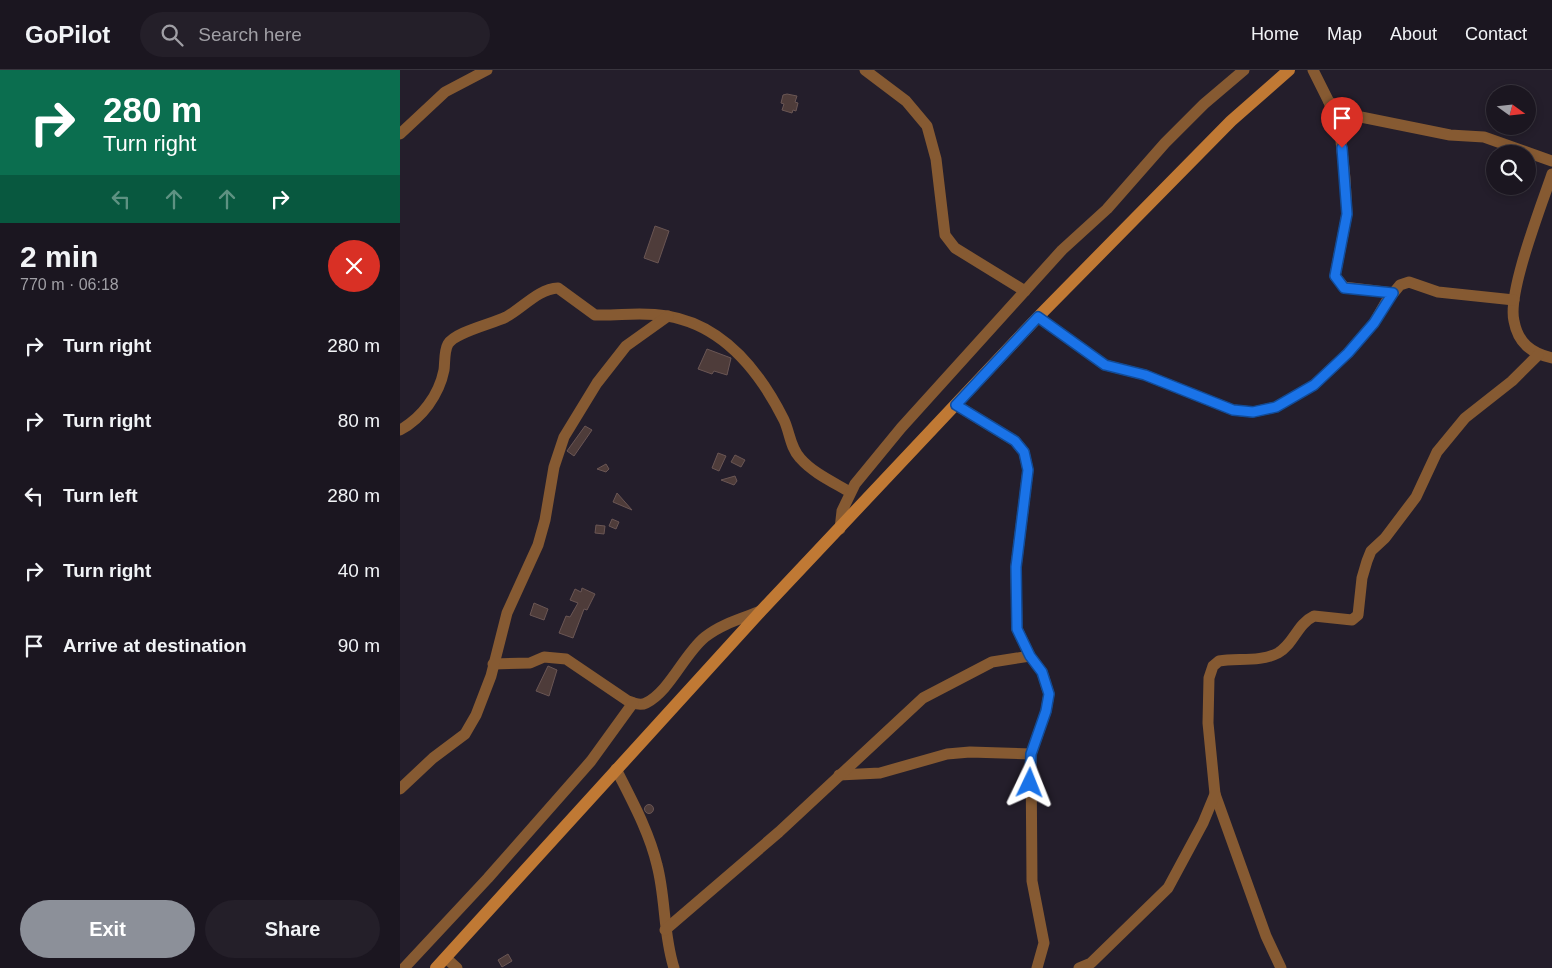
<!DOCTYPE html>
<meta charset="utf-8">
<style>
:root{--surface:#1b1620;--page:#241f29;--text:#f1f3f6;--muted:#a09fa5;--line:#39353e;--accent:#8c9099}
body{margin:0;font-family:Arial,sans-serif;background:var(--page);color:var(--text);height:100vh;display:flex;flex-direction:column;font-size:19px;white-space:nowrap}
*{box-sizing:border-box;margin:0}
p{font-size:16px;color:var(--muted)}
.icon{flex:none;width:28px;height:28px;fill:none;stroke:currentColor;stroke-width:2;stroke-linecap:round;stroke-linejoin:round}
.map{position:relative;flex:1;overflow:hidden}
.panel{display:flex;flex-direction:column;background:var(--surface);width:400px}
.panel>*{flex:none}
.guide{background:#0b6e4f;color:#fff;overflow:hidden}
.needle{width:32px;rotate:105deg}
.fabs{position:absolute;left:1086px;top:15px;display:grid;gap:10px}
.fabs a{display:grid;place-items:center;width:50px;height:50px;border-radius:50%;background:var(--surface);box-shadow:0 2px 8px #0003,0 0 0 1px var(--line);font-size:25px}
.pin{position:absolute;display:grid;place-items:center;width:42px;height:42px;color:#fff;margin:-51px -21px;border-radius:50% 50% 50% 0;rotate:-45deg;box-shadow:0 0 5px #0007}
.pin .icon{rotate:45deg}
.me{position:absolute;width:55px;margin:-28px;rotate:2deg;stroke-linejoin:round;filter:drop-shadow(0 0 4px #0008)}
.turn{display:flex;align-items:center;gap:18px;height:105px;padding:0 20px;font-size:22px}
.turn .icon{width:65px;height:65px;stroke-width:2.5}
.turn b{display:block;font-size:35px;line-height:42px}
.lanes{display:flex;align-items:center;height:48px;padding:0 20px;background:#0003;justify-content:center;gap:25px;direction:ltr}
.lanes .off{opacity:.35}
.round{display:grid;place-items:center;flex:none;width:52px;height:52px;border-radius:26px;background:var(--page)}
.overview{display:flex;align-items:center;justify-content:space-between;height:85px;padding:0 20px}
h1{font-size:30px;font-weight:600;line-height:38px}
.cta{display:flex;gap:10px;margin-top:auto;padding:10px 20px}
.cta a{flex:1;height:58px;border-radius:30px;background:var(--accent);color:#fff;font-size:20px;font-weight:600;line-height:58px;text-align:center}
.cta a+a{background:var(--page);color:var(--text)}
ul{padding:0;list-style:none}
li{display:flex;align-items:center;gap:15px;height:75px;padding:0 20px}
li div{flex:1}
li b{display:block;font-size:19px}
li em{font-style:normal}
header{display:flex;align-items:center;gap:30px;box-sizing:border-box;height:70px;padding:0 25px;background:var(--surface);border-bottom:1px solid var(--line)}
header strong{font-size:24px}
nav{display:flex;gap:28px;margin-inline-start:auto;font-size:18px}
.search{width:350px;height:45px;background:var(--page);display:flex;align-items:center;gap:12px;box-sizing:border-box;padding:0 18px;border-radius:28px;color:var(--muted);font-size:19px}
main{display:flex;flex:1;min-height:0}
.map>svg:first-child{display:block}
.building{fill:#4e3c3a;stroke:#6a5654}
.lines{fill:none;stroke-linecap:round;stroke-linejoin:round}
.minor{stroke:#865a32;stroke-width:11}
.secondary{stroke:#c07934;stroke-width:12}
.route-casing{stroke:#114b97;stroke-width:12}
.route{stroke:#1a73e8;stroke-width:9}
</style>
<header>
<strong>GoPilot</strong>
<div class="search"><svg class="icon" aria-label="search" viewBox="0 0 24 24"><circle cx="10" cy="10" r="6"/><path d="M15 15l6 6"/></svg>Search here</div>
<nav><a>Home</a><a>Map</a><a>About</a><a>Contact</a></nav>
</header>
<main>
<section class="panel">
<div class="guide">
<div class="turn"><svg class="icon" aria-label="right" viewBox="0 0 24 24"><path d="M7 20v-9h11M14 6l5 5-5 5"/></svg><div><b>280 m</b>Turn right</div></div>
<div class="lanes"><svg class="icon off" aria-label="left" viewBox="0 0 24 24"><path d="M17 20v-9H6M10 6l-5 5 5 5"/></svg><svg class="icon off" aria-label="ahead" viewBox="0 0 24 24"><path d="M12 20V5M6 11l6-6 6 6"/></svg><svg class="icon off" aria-label="ahead" viewBox="0 0 24 24"><path d="M12 20V5M6 11l6-6 6 6"/></svg><svg class="icon" aria-label="right" viewBox="0 0 24 24"><path d="M7 20v-9h11M14 6l5 5-5 5"/></svg></div>
</div>
<div class="overview"><div><h1>2 min</h1><p>770 m · 06:18</p></div><a class="round" style="background:#d93025;color:#fff"><svg class="icon" aria-label="close" viewBox="0 0 24 24"><path d="M6 6l12 12M18 6L6 18"/></svg></a></div>
<ul>
<li><svg class="icon" aria-label="right" viewBox="0 0 24 24"><path d="M7 20v-9h11M14 6l5 5-5 5"/></svg><div><b>Turn right</b></div><em>280 m</em></li>
<li><svg class="icon" aria-label="right" viewBox="0 0 24 24"><path d="M7 20v-9h11M14 6l5 5-5 5"/></svg><div><b>Turn right</b></div><em>80 m</em></li>
<li><svg class="icon" aria-label="left" viewBox="0 0 24 24"><path d="M17 20v-9H6M10 6l-5 5 5 5"/></svg><div><b>Turn left</b></div><em>280 m</em></li>
<li><svg class="icon" aria-label="right" viewBox="0 0 24 24"><path d="M7 20v-9h11M14 6l5 5-5 5"/></svg><div><b>Turn right</b></div><em>40 m</em></li>
<li><svg class="icon" aria-label="arrive" viewBox="0 0 24 24"><path d="M6 21V4h12l-3 4 3 4H6"/></svg><div><b>Arrive at destination</b></div><em>90 m</em></li>
</ul>
<div class="cta"><a>Exit</a><a>Share</a></div>
</section>
<div class="map">
<svg width="1152" height="898" viewBox="0 0 1152 898">
<rect width="100%" height="100%" fill="#241e2b"/>
<g class="building">
<path d="M387 24 397 26 395 32 398 33 396 41 393 40 392 43 382 40 384 34 381 33 383 25Z"/>
<path d="M255 156 269 161 258 193 244 188Z"/>
<path d="M307 279 331 288 327 305 314 301 312 304 298 299Z"/>
<path d="M185 356 192 360 174 386 167 381Z"/>
<path d="M318 383 326 386 319 401 312 398Z"/>
<path d="M335 385 345 390 341 397 331 392Z"/>
<path d="M206 394 209 399 206 402 197 399Z"/>
<path d="M335 406 337 411 334 415 321 410Z"/>
<path d="M217 423 232 440 213 432Z"/>
<path d="M212 449 219 452 216 459 209 456Z"/>
<path d="M196 455 205 456 204 464 195 463Z"/>
<path d="M182 518 195 524 187 540 184 539 173 568 159 563 166 546 170 547 178 533 170 530 175 519 181 522Z"/>
<path d="M134 533 148 539 144 550 130 545Z"/>
<path d="M148 596 157 600 149 626 136 621Z"/>
<circle cx="249" cy="739" r="4.5"/>
<path d="M108 884 112 891 102 897 98 890Z"/>
</g>
<g class="lines">
<g class="minor">
<path d="M465 0 506 31 527 56 536 89 545 165 555 178 625 221"/>
<path d="M913 0 929 32 940 62 945 108 947 144 935 206 944 217 993 223"/>
<path d="M929 32 961 47 1050 65 1084 67 1152 91"/>
<path d="M0 64 45 22 87 0"/>
<path d="M1152 104C1142 134 1107 223 1114 251 1118 273 1131 283 1152 288"/>
<path d="M638 247 705 295 745 305 833 340 853 342 876 337 914 315 948 283 974 253 986 232 1000 215 1009 212 1038 222 1114 230"/>
<path d="M556 335 615 371 624 382 628 400 616 497 617 559 630 586 642 602 649 624 646 641 631 684 632 811 644 873 637 898"/>
<path d="M0 360C22 348 39 325 44 300 45 293 44 281 48 274 55 262 92 254 106 247 123 238 138 219 158 218L195 245C220 246 240 241 267 246 323 255 360 302 384 350 390 363 390 377 400 388 413 403 433 412 450 422"/>
<path d="M440 459 442 441 455 414 501 358 662 180 707 139 765 73 804 34 844 0"/>
<path d="M93 594 130 593 144 587 166 589 228 631C233 633 240 636 246 633 270 621 284 584 305 567 321 554 343 548 361 541"/>
<path d="M216 699C231 729 249 761 257 795 266 829 263 864 274 898"/>
<path d="M439 705 480 703 547 684 570 682 631 684"/>
<path d="M0 719 33 688 65 664 76 645 91 606 107 543 138 475 145 450 154 397 164 367 197 313 226 276 268 246"/>
<path d="M815 724 866 866 881 898"/>
<path d="M265 860 379 762 523 628 592 592 630 586"/>
<path d="M46 888 57 898"/>
<path d="M4 898 88 808 191 691 233 633"/>
<path d="M679 898 691 893 768 818 803 753 815 724 808 653 809 608 813 596 819 591C837 588 861 592 878 583 894 574 897 554 914 546L952 550 958 545 962 508 967 491 971 481 985 468 1016 427 1037 382 1065 348 1112 311 1138 285"/>
</g>
<path class="secondary" d="M36 898 361 541 638 247 831 51 889 0"/>
</g>
<g class="lines">
<g class="route-casing">
<path id="route" d="M630 713 631 684 646 641 649 624 642 602 630 586 617 559 616 497 628 400 624 382 615 371 556 335 638 247 705 295 745 305 833 340 853 342 876 337 914 315 948 283 974 253 993 223 944 218 935 206 947 144 942 78"/>
</g>
<use href="#route" class="route"/>
</g>
</svg>
<div class="fabs">
<a><svg class="needle" viewBox="-14 -14 28 28"><path d="M0-13l5 13h-10z" fill="#e53935"/><path d="M0 13l5-13h-10z" fill="#a09fa5"/></svg></a>
<a><svg class="icon" aria-label="search" viewBox="0 0 24 24"><circle cx="10" cy="10" r="6"/><path d="M15 15l6 6"/></svg></a>
</div>
<div class="pin" style="left:942px;top:78px;background:#d93025"><svg class="icon" aria-label="arrive" viewBox="0 0 24 24"><path d="M6 21V4h12l-3 4 3 4H6"/></svg></div>
<svg class="me" style="left:630px;top:713px" viewBox="-20 -20 40 40"><path d="M0-17L14 15 0 8-14 15z" fill="#1a73e8" stroke="#fff" stroke-width="4"/></svg>
</div>
</main>
